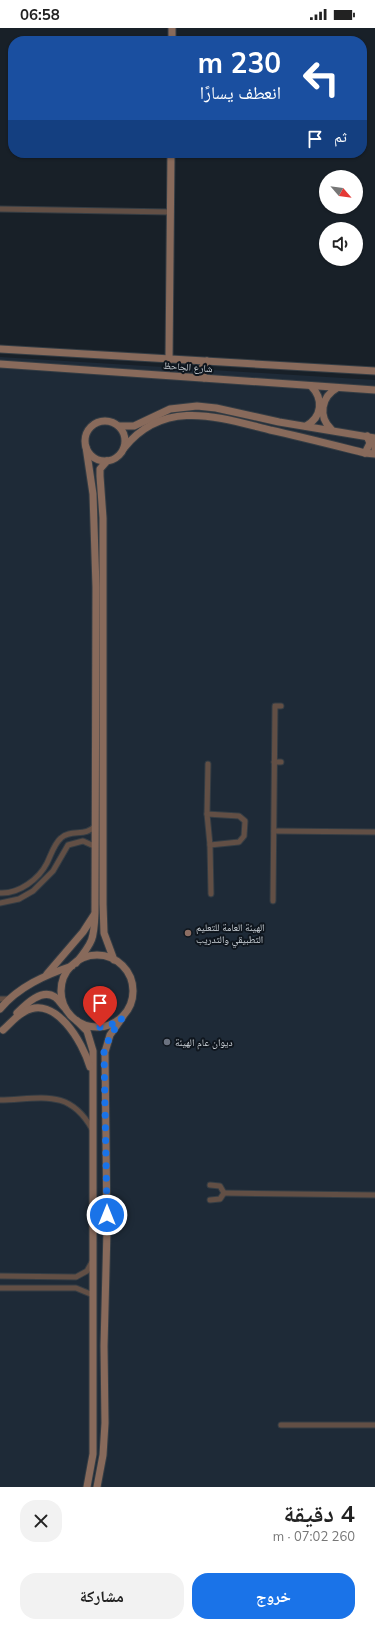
<!DOCTYPE html>
<html lang="ar">
<meta charset="utf-8">
<style>
:root{--surface:#fff;--page:#f2f2f2;--text:#222;--muted:#767676;--accent:#1a73e8}
body{margin:0;font-family:Mulish,"Noto Naskh Arabic",sans-serif;background:var(--page);color:var(--text);direction:rtl;height:100vh;display:flex;flex-direction:column;font-size:15px;white-space:nowrap}
*{box-sizing:border-box;margin:0}
p{font-size:13px;color:var(--muted)}
.icon{flex:none;width:22px;height:22px;fill:none;stroke:currentColor;stroke-width:2;stroke-linecap:round;stroke-linejoin:round}
.map{position:relative;height:1459px;overflow:hidden;direction:ltr}
.drawer{display:flex;flex-direction:column;background:var(--surface);flex:1}
.drawer>*{flex:none}
.banner{position:absolute;left:8px;top:8px;width:359px;height:122px;border-radius:16px;box-shadow:0 1px 3px #0004;direction:rtl;background:#1a4fa0;color:#fff;overflow:hidden}
.needle{width:26px;rotate:118deg}
.controls{position:absolute;left:319px;top:142px;display:grid;gap:8px}
.controls a{display:grid;place-items:center;width:44px;height:44px;border-radius:50%;background:var(--surface);box-shadow:0 1px 3px #0004;font-size:20px}
.pin{position:absolute;display:grid;place-items:center;width:34px;height:34px;color:#fff;margin:-41px -17px;border-radius:50% 50% 50% 0;rotate:-45deg;box-shadow:0 0 4px #0007}
.pin .icon{rotate:45deg}
.me{position:absolute;width:44px;margin:-22px;rotate:0deg;stroke-linejoin:round;filter:drop-shadow(0 0 3px #0008)}
.turn{display:flex;align-items:center;gap:14px;height:84px;padding:0 20px;font-size:18px}
.turn .icon{width:52px;height:52px;stroke-width:2.5}
.turn b{display:block;font-size:28px;line-height:34px}
.then{display:flex;align-items:center;height:38px;padding:0 20px;background:#0003;gap:8px;font-size:15px}
.round{display:grid;place-items:center;flex:none;width:42px;height:42px;border-radius:16px;background:var(--page)}
.summary{display:flex;align-items:center;justify-content:space-between;height:68px;padding:0 20px}
h1{font-size:24px;font-weight:700;line-height:30px}
.button{display:flex;gap:8px;margin-top:auto;padding:8px 20px}
.button a{flex:1;height:46px;border-radius:16px;background:var(--accent);color:#fff;font-size:16px;font-weight:700;line-height:46px;text-align:center}
.button a+a{background:var(--page);color:var(--text)}
.status{display:flex;justify-content:space-between;align-items:center;height:28px;padding:0 20px;background:var(--surface);direction:ltr}
.status svg{height:11px;fill:currentColor}
.map>svg:first-child{display:block}
.built{fill:#1e2a37}
.lines{fill:none;stroke-linecap:round;stroke-linejoin:round}
.street-casing{stroke:#353d44;stroke-width:7}
.secondary-casing{stroke:#353d44;stroke-width:9}
.street{stroke:#624f45;stroke-width:5}
.secondary{stroke:#886a5b;stroke-width:7}
.route{stroke:#1a73e8;stroke-width:7;stroke-dasharray:0 12.6}
.education-dot{fill:#8d6e63;stroke:#0f161e;stroke-width:1.5}
.worship-dot{fill:#6b7280;stroke:#0f161e;stroke-width:1.5}
.labels{text-anchor:middle;dominant-baseline:central;stroke-width:4;stroke-linejoin:round;paint-order:stroke}
.street-label{font-size:10px;fill:#cdd3d9;stroke:#0f161e}
.poi-label{font-size:10px;fill:#cdd3d9;stroke:#0f161e;text-anchor:start}
</style>
<div class="status"><b>06:58</b><svg viewBox="0 0 49 12"><path d="M0 12V9h3v3zM5 12V6h3v6zM10 12V3h3v9zM15 12V0h3v12zM26 1h20v11H26zM47 4h2v5h-2z"/></svg></div>
<div class="map">
<svg width="375" height="1459" viewBox="0 0 375 1459">
<rect width="100%" height="100%" fill="#182028"/>
<path class="built" d="M0 329 375 352V1459H0Z"/>
<g class="lines">
<g class="street-casing">
<g id="street">
<path d="M0 181 171 184"/>
<path d="M274 734H281"/>
<path d="M208 736 207 786 210 817 211 866"/>
<path d="M207 786 239 788 245 793 244 808 239 814 210 817"/>
<path d="M274 803 375 804"/>
<path d="M0 865C19 866 39 851 47 835 51 827 54 816 61 810 71 801 86 809 95 798"/>
<path d="M273 873 275 678H281"/>
<path d="M0 875 19 871 33 863 53 843 68 817 83 813 94 818"/>
<path d="M0 971H9"/>
<path d="M0 1072C41 1071 69 1060 92 1101"/>
<path d="M210 1157 220 1158 224 1165 220 1171 210 1172"/>
<path d="M224 1165 375 1167"/>
<path d="M0 1248 76 1249 87 1243 92 1234"/>
<path d="M0 1260H76L93 1267"/>
<path d="M281 1397H375"/>
</g>
</g>
<g class="secondary-casing">
<g id="secondary">
<path d="M172 0V13"/>
<path d="M0 321 375 343"/>
<path d="M169 332 171 125"/>
<path d="M0 336 375 362"/>
<path d="M204 350 201 341 207 333"/>
<circle cx="105" cy="413" r="20"/>
<path d="M119 398H134L170 381 197 378 216 380 279 394 375 410"/>
<path d="M306 398C322 389 324 371 311 358"/>
<path d="M331 401C318 388 321 369 337 360"/>
<path d="M375 416V423"/>
<path d="M124 420C164 370 218 389 270 402 302 409 333 417 365 425L375 426"/>
<path d="M365 425 370 415 367 408"/>
<path d="M107 433 100 441V448L103 490V876L104 905 114 932"/>
<circle cx="97" cy="963" r="36"/>
<path d="M76 935C93 914 94 911 95 885L96 559 93 466 86 419"/>
<path d="M47 946 83 904 94 887"/>
<path d="M0 981C18 959 45 947 72 938"/>
<path d="M17 985C26 976 42 960 55 969 59 972 61 976 64 979"/>
<path d="M77 993 87 1003 93 1023V1426L87 1459"/>
<path d="M3 1002C10 996 16 988 24 984 55 965 83 1015 90 1039"/>
<path d="M97 1459 103 1427 105 1395 104 1318 107 1202 105 1024 110 1007 122 990"/>
</g>
</g>
<use href="#street" class="street"/>
<use href="#secondary" class="secondary"/>
</g>
<g class="lines">
<path class="route" d="M100 999 112 996 122 990 110 1008 104 1024 107 1187"/>
</g>
<circle class="education-dot" cx="188" cy="905" r="4"/>
<circle class="worship-dot" cx="167" cy="1014" r="4"/>
<g class="labels">
<g class="street-label">
<text transform="translate(188 339) rotate(4)">شارع الجاحظ</text>
</g>
<g class="poi-label">
<text x="196" y="899">الهيئة العامة للتعليم<tspan x="196" dy="12">التطبيقي والتدريب</tspan></text>
<text x="175" y="1014">ديوان عام الهيئة</text>
</g>
</g>
</svg>
<div class="controls">
<a><svg class="needle" viewBox="-14 -14 28 28"><path d="M0-13l5 13h-10z" fill="#e53935"/><path d="M0 13l5-13h-10z" fill="#767676"/></svg></a>
<a><svg class="icon" aria-label="sound" viewBox="0 0 24 24"><path d="M4 9h4l5-4v14l-5-4H4zM17 9q2 3 0 6"/></svg></a>
</div>
<div class="pin" style="left:100px;top:999px;background:#d93025"><svg class="icon" aria-label="arrive" viewBox="0 0 24 24"><path d="M6 21V4h12l-3 4 3 4H6"/></svg></div>
<svg class="me" style="left:107px;top:1187px" viewBox="-20 -20 40 40"><circle r="17" fill="#1a73e8" stroke="#fff" stroke-width="3"/><path d="M0-11L8 9 0 5-8 9z" fill="#fff"/></svg>
<div class="banner">
<div class="turn"><svg class="icon" aria-label="left" viewBox="0 0 24 24"><path d="M17 20v-9H6M10 6l-5 5 5 5"/></svg><div><b>230 m</b>انعطف يسارًا</div></div>
<div class="then">ثم<svg class="icon" aria-label="arrive" viewBox="0 0 24 24"><path d="M6 21V4h12l-3 4 3 4H6"/></svg></div>
</div>
</div>
<section class="drawer">
<div class="summary"><div><h1>4 دقيقة</h1><p>260 m · 07:02</p></div><a class="round"><svg class="icon" aria-label="close" viewBox="0 0 24 24"><path d="M6 6l12 12M18 6L6 18"/></svg></a></div>
<div class="button"><a>خروج</a><a>مشاركة</a></div>
</section>
